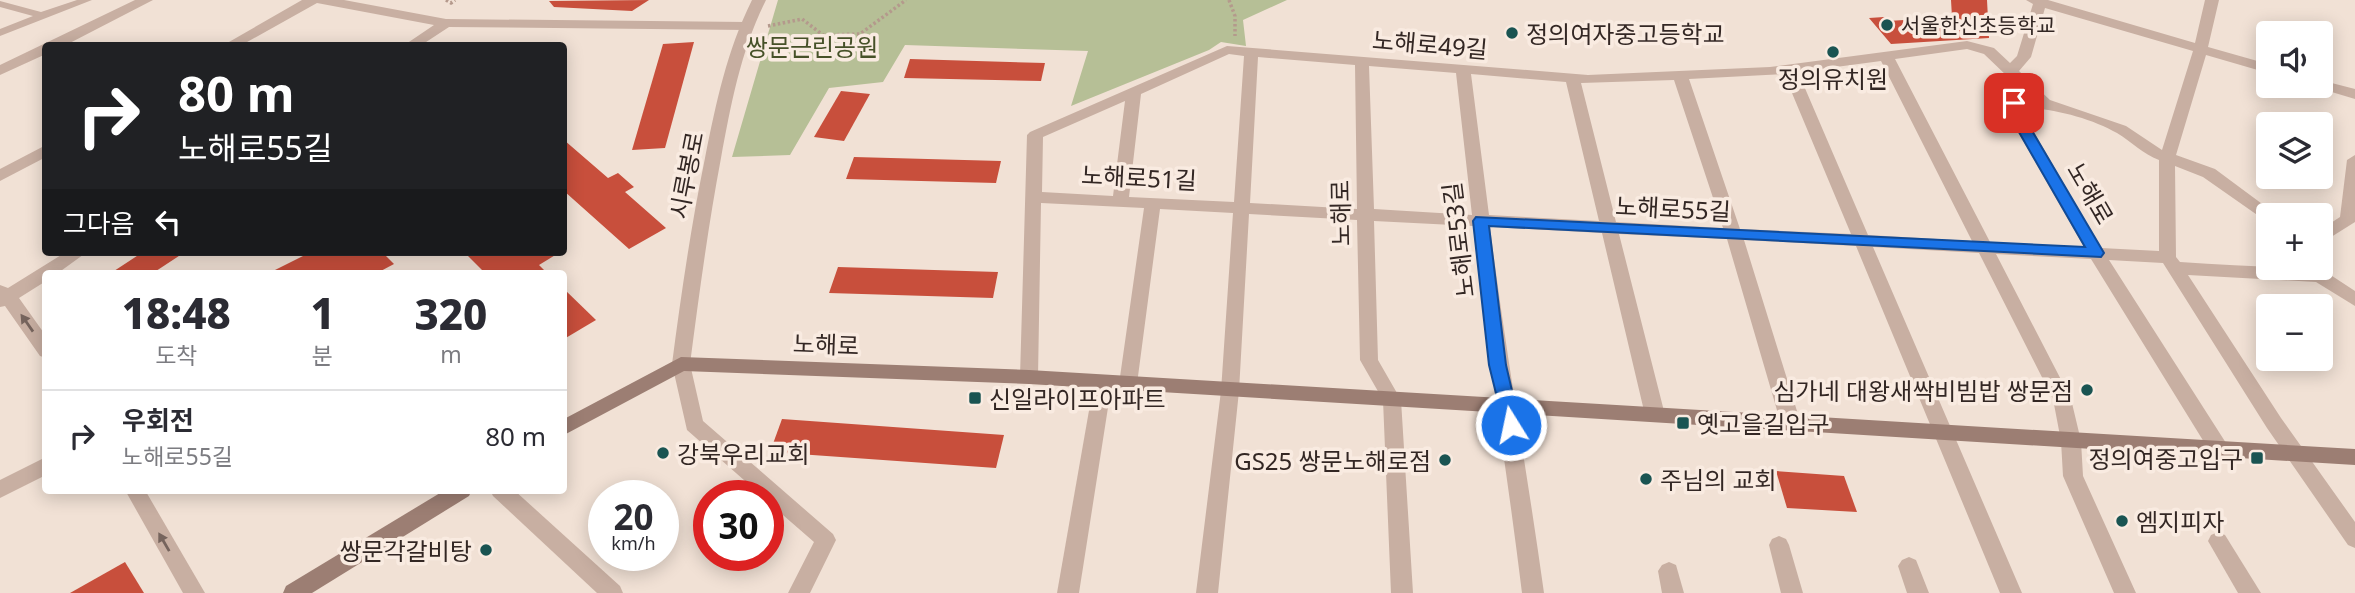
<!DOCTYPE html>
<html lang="ko">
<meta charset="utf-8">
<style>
:root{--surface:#fff;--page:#f7f7f7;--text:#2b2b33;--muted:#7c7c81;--line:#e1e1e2}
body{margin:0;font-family:"Noto Sans","Noto Sans KR",sans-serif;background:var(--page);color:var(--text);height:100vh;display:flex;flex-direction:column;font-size:26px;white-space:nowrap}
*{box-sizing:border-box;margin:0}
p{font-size:23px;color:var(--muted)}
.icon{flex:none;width:38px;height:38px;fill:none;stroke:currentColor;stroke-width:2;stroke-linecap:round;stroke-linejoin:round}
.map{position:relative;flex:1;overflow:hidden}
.sheet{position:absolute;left:42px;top:270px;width:525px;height:224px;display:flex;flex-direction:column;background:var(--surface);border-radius:7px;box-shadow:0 4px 18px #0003}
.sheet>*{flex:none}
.banner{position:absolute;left:42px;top:42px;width:525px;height:214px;border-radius:7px;box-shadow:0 4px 18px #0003;background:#202124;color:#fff;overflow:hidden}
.buttons{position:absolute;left:2256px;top:21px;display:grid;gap:14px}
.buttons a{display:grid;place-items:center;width:77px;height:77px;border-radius:7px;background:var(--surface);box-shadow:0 4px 18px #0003;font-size:35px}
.speed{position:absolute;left:588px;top:480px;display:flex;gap:14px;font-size:35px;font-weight:700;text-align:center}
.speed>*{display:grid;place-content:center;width:91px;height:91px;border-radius:50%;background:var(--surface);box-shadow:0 4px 18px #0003;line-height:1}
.speed small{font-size:18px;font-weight:400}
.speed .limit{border:10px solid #d22;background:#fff;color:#111}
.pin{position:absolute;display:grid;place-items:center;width:60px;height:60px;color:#fff;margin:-30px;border-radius:14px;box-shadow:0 4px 10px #0006}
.me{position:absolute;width:77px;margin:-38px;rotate:350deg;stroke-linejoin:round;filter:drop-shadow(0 0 5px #0008)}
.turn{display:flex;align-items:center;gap:24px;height:147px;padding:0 21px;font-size:32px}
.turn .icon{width:91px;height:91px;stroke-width:2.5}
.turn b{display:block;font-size:49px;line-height:60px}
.then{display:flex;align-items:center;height:66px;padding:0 21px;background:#0003;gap:14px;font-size:26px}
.eta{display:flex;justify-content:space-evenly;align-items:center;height:119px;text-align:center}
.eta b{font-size:42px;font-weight:800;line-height:49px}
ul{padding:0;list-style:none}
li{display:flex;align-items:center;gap:21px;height:91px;padding:0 21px;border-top:2px solid var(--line)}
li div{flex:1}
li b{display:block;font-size:26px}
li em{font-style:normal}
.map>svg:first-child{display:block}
.green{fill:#b6bf96}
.building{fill:#c84f3c}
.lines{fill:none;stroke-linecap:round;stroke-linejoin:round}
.path{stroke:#b4998c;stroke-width:3.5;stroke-dasharray:2.5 2.5;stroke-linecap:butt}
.service{fill:#c8afa2;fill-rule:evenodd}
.minor{fill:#c8afa2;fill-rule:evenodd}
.tertiary{fill:#c8afa2;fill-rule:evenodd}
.secondary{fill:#9c7e73;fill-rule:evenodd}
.oneway{fill:#76645d}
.route{fill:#1a73e8;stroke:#114b97;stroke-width:2}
.poi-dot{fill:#1a5452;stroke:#f9ebe1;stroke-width:2.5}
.labels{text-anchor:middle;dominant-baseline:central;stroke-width:7;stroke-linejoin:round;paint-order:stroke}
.far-poi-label{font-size:21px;fill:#332724;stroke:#f9ebe1;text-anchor:start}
.poi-label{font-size:24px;fill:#332724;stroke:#f9ebe1;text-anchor:start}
.street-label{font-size:24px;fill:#332724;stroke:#f9ebe1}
.park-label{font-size:24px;fill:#465128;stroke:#f9ebe1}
</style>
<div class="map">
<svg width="2355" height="593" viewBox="0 0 2355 593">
<rect width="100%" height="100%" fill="#f1e1d5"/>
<path class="green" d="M778 0H1287L1243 20 1246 46 1221 42 1209 50 1071 106 1088 51 905 45 883 82 829 88 790 155 732 157Z"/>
<g class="building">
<path d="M649 0 632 11 554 7 549 1Z"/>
<path d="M1951 0H1987L1989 38 1891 44 1869 18 1884 17 1888 21 1952 17Z"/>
<path d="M694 42 665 148 632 150 663 44Z"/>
<path d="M910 59 1045 63 1041 81 904 78Z"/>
<path d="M841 91 870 94 844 141 814 137Z"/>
<path d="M564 140 608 178 618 173 634 187 625 192 666 228 629 249 564 191Z"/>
<path d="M854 157 1001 161 996 183 846 179Z"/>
<path d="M143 252H185L153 273H111Z"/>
<path d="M311 252H382L394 264 377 273H269Z"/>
<path d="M464 252H555L557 254 539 265 547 273H485Z"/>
<path d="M838 267 998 272 993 298 829 293Z"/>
<path d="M564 289 596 320 564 339Z"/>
<path d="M782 419 1004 435 996 468 770 452Z"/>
<path d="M1776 471 1844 476 1857 512 1787 508Z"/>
<path d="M125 562 144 593H70Z"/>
</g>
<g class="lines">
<g class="path">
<path d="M446 0 451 3 455 0"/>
<path d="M1229 0 1235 16V36"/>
<path d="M768 26 802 19 823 35 860 34 906 0"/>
</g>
<path class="service" d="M77 0H92L0 36V29L33 16 0 7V1L41 12Z"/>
<g class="minor">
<path d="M135 0H153L64 46H46V54L0 75V65Z"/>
<path d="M302 0H344L446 19 746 22 753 26 746 30 449 27 420 46H403L434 25 317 3 240 46H222Z"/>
<path d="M2026 0H2048L2195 43 2205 0H2219L2208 47 2268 64V73L2206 55 2176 155 2215 169 2277 215H2268V220L2263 219 2203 177 2175 166 2176 257 2180 262C2227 265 2277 268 2320 268V264L2326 272 2355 291V306L2316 282 2188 275 2281 418 2355 522V548L2348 545 2267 428 2163 263 2109 260 2226 443 2229 449 2226 455 2219 457 2212 455 2091 259 1996 254 2071 399 2081 441 2083 476 2136 593H2114L2063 476 2061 441 2053 399 1979 253 1873 247 2022 593H2000L1856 246 1744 240 1801 424 1798 429 1791 432 1784 429 1781 424 1727 239 1619 234 1665 415 1662 420 1655 422 1648 420 1645 415 1602 233 1490 227C1505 349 1527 470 1544 593H1522C1507 470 1487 349 1473 226L1374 221 1378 360 1401 400 1413 593H1391L1383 400 1360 360 1357 220 1249 214 1239 391 1218 593H1196L1221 391 1233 213 1160 209 1137 384 1135 389H1121L1119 384 1144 208 1041 203 1038 377 1036 382H1022L1020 377 1027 135 1030 132 1227 46 1588 75 1770 67 1967 41 1994 48 2010 63 2017 56 2033 4ZM2045 8 2193 51 2162 150 2126 126 2050 100 2019 71 2031 57ZM1967 49 1984 54 2031 99 2020 98 2003 106 2084 247 1990 242 1895 59ZM1229 54 1244 56 1234 202 1129 197 1141 94ZM1258 57 1355 65 1357 209 1250 203ZM1881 61 1972 241 1868 235 1798 72ZM1369 66 1456 73 1472 215 1374 209ZM1471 74 1566 82 1599 221 1489 215ZM1784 74 1851 234 1740 229 1689 79ZM1674 80 1723 228 1616 222 1581 83ZM1125 101 1113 196 1042 192 1043 137ZM2020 108C2049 107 2091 118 2117 133 2132 142 2143 154 2159 160V251L2101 248Z"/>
<path d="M2320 80 2355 89V99L2315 87 2320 86Z"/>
<path d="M46 145V157L0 181V169Z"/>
<path d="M2355 155V222L2320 244V230L2340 217 2347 160Z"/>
<path d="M66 252H87L58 273H46V281L19 298 46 336V358L40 356 5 306 0 307V285L8 288Z"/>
<path d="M681 357 688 359 690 364 703 421 833 534 836 540 810 593H788L814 542 768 502V495H761L687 430 672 364 674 359Z"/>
<path d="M1103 375 1110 377 1112 382 1079 593H1057L1094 382 1096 377Z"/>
<path d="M46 457V475L0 498V480Z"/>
<path d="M125 490H145L205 593H183Z"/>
<path d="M490 490H514L620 586 623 593H597L493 496Z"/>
<path d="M2218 532 2225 535 2261 593H2238L2208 541 2211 535Z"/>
<path d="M1779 536 1786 539 1789 545 1803 593H1781L1769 545 1772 539Z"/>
<path d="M1909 557 1916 560 1929 593H1907L1898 566 1902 560Z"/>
<path d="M1669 562 1676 565 1684 593H1662L1658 571 1662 565Z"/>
</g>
<path class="tertiary" d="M752 0H766C741 50 731 104 721 158 708 227 699 295 690 364L688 369H674L672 364C681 295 691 226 705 158 716 103 727 50 752 0Z"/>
<g class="secondary">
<path d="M681 357 1029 370 2355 449V465L1029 384 684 371 564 435V419Z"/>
<path d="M445 490H472L469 496 312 593H283L286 586Z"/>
</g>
</g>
<defs><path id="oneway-solid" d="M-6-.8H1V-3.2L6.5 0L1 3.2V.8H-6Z" transform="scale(1.75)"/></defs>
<g class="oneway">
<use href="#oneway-solid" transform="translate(27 323) rotate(-125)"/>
<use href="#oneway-solid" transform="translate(164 542) rotate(-120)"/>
</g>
<path class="route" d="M2014 99 2021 103 2018 107 2104 253 2101 257 1489 226 1506 365 1520 425 1517 430H1505L1489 365 1473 221 1476 217 2085 247 2004 106Z"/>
<g class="poi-dot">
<circle cx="1887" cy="25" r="7"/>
<circle cx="1512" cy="33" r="7"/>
<circle cx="1833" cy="52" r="7"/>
<circle cx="2087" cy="390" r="7"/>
<rect x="968" y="391" width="14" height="14" rx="3.5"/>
<rect x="1676" y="416" width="14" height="14" rx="3.5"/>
<circle cx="663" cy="453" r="7"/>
<rect x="2250" y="451" width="14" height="14" rx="3.5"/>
<circle cx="1445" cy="460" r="7"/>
<circle cx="1646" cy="479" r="7"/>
<circle cx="2122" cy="521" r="7"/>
<circle cx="486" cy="550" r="7"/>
</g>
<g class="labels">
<g class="far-poi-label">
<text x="1901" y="25">서울한신초등학교</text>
</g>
<g class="poi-label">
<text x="1526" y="33">정의여자중고등학교</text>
<text x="1833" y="78" text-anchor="middle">정의유치원</text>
<text x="2073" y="390" text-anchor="end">심가네 대왕새싹비빔밥 쌍문점</text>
<text x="989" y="398">신일라이프아파트</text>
<text x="1697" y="423">옛고을길입구</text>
<text x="677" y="453">강북우리교회</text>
<text x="2243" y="458" text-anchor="end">정의여중고입구</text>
<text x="1431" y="460" text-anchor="end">GS25 쌍문노해로점</text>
<text x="1660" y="479">주님의 교회</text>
<text x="2136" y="521">엠지피자</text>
<text x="472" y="550" text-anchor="end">쌍문각갈비탕</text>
</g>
<g class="street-label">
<text transform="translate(1430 44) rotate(5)">노해로49길</text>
<text transform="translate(686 175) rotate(-79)">시루봉로</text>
<text transform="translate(1139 177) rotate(3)">노해로51길</text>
<text transform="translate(2091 193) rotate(60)">노해로</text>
<text transform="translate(1673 208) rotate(3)">노해로55길</text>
<text transform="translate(1340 213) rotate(-91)">노해로</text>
<text transform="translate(1458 240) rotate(-97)">노해로53길</text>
<text transform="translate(826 344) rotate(2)">노해로</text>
</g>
<g class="park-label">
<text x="812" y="46">쌍문근린공원</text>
</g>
</g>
</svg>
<div class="buttons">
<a><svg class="icon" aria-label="sound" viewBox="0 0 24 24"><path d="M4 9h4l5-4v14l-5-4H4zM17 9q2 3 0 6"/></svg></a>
<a><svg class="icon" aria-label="layers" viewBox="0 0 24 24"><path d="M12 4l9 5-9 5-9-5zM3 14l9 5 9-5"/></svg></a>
<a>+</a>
<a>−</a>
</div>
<div class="speed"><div>20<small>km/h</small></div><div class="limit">30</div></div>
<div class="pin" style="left:2014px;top:103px;background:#d93025"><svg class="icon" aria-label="arrive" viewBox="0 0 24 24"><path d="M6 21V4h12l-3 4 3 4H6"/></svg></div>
<svg class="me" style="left:1511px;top:425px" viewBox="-20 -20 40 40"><circle r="17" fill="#1a73e8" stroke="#fff" stroke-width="3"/><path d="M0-11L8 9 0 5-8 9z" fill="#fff"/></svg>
<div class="banner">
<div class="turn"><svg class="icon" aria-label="right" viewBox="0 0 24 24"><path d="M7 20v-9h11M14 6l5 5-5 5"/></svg><div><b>80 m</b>노해로55길</div></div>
<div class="then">그다음<svg class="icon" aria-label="left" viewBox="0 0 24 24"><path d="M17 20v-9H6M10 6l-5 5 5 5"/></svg></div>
</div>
<section class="sheet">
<div class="eta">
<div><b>18:48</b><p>도착</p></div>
<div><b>1</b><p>분</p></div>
<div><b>320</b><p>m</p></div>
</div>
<ul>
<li><svg class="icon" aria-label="right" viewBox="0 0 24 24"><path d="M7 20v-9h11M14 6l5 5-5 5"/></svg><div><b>우회전</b><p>노해로55길</p></div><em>80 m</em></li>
</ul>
</section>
</div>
